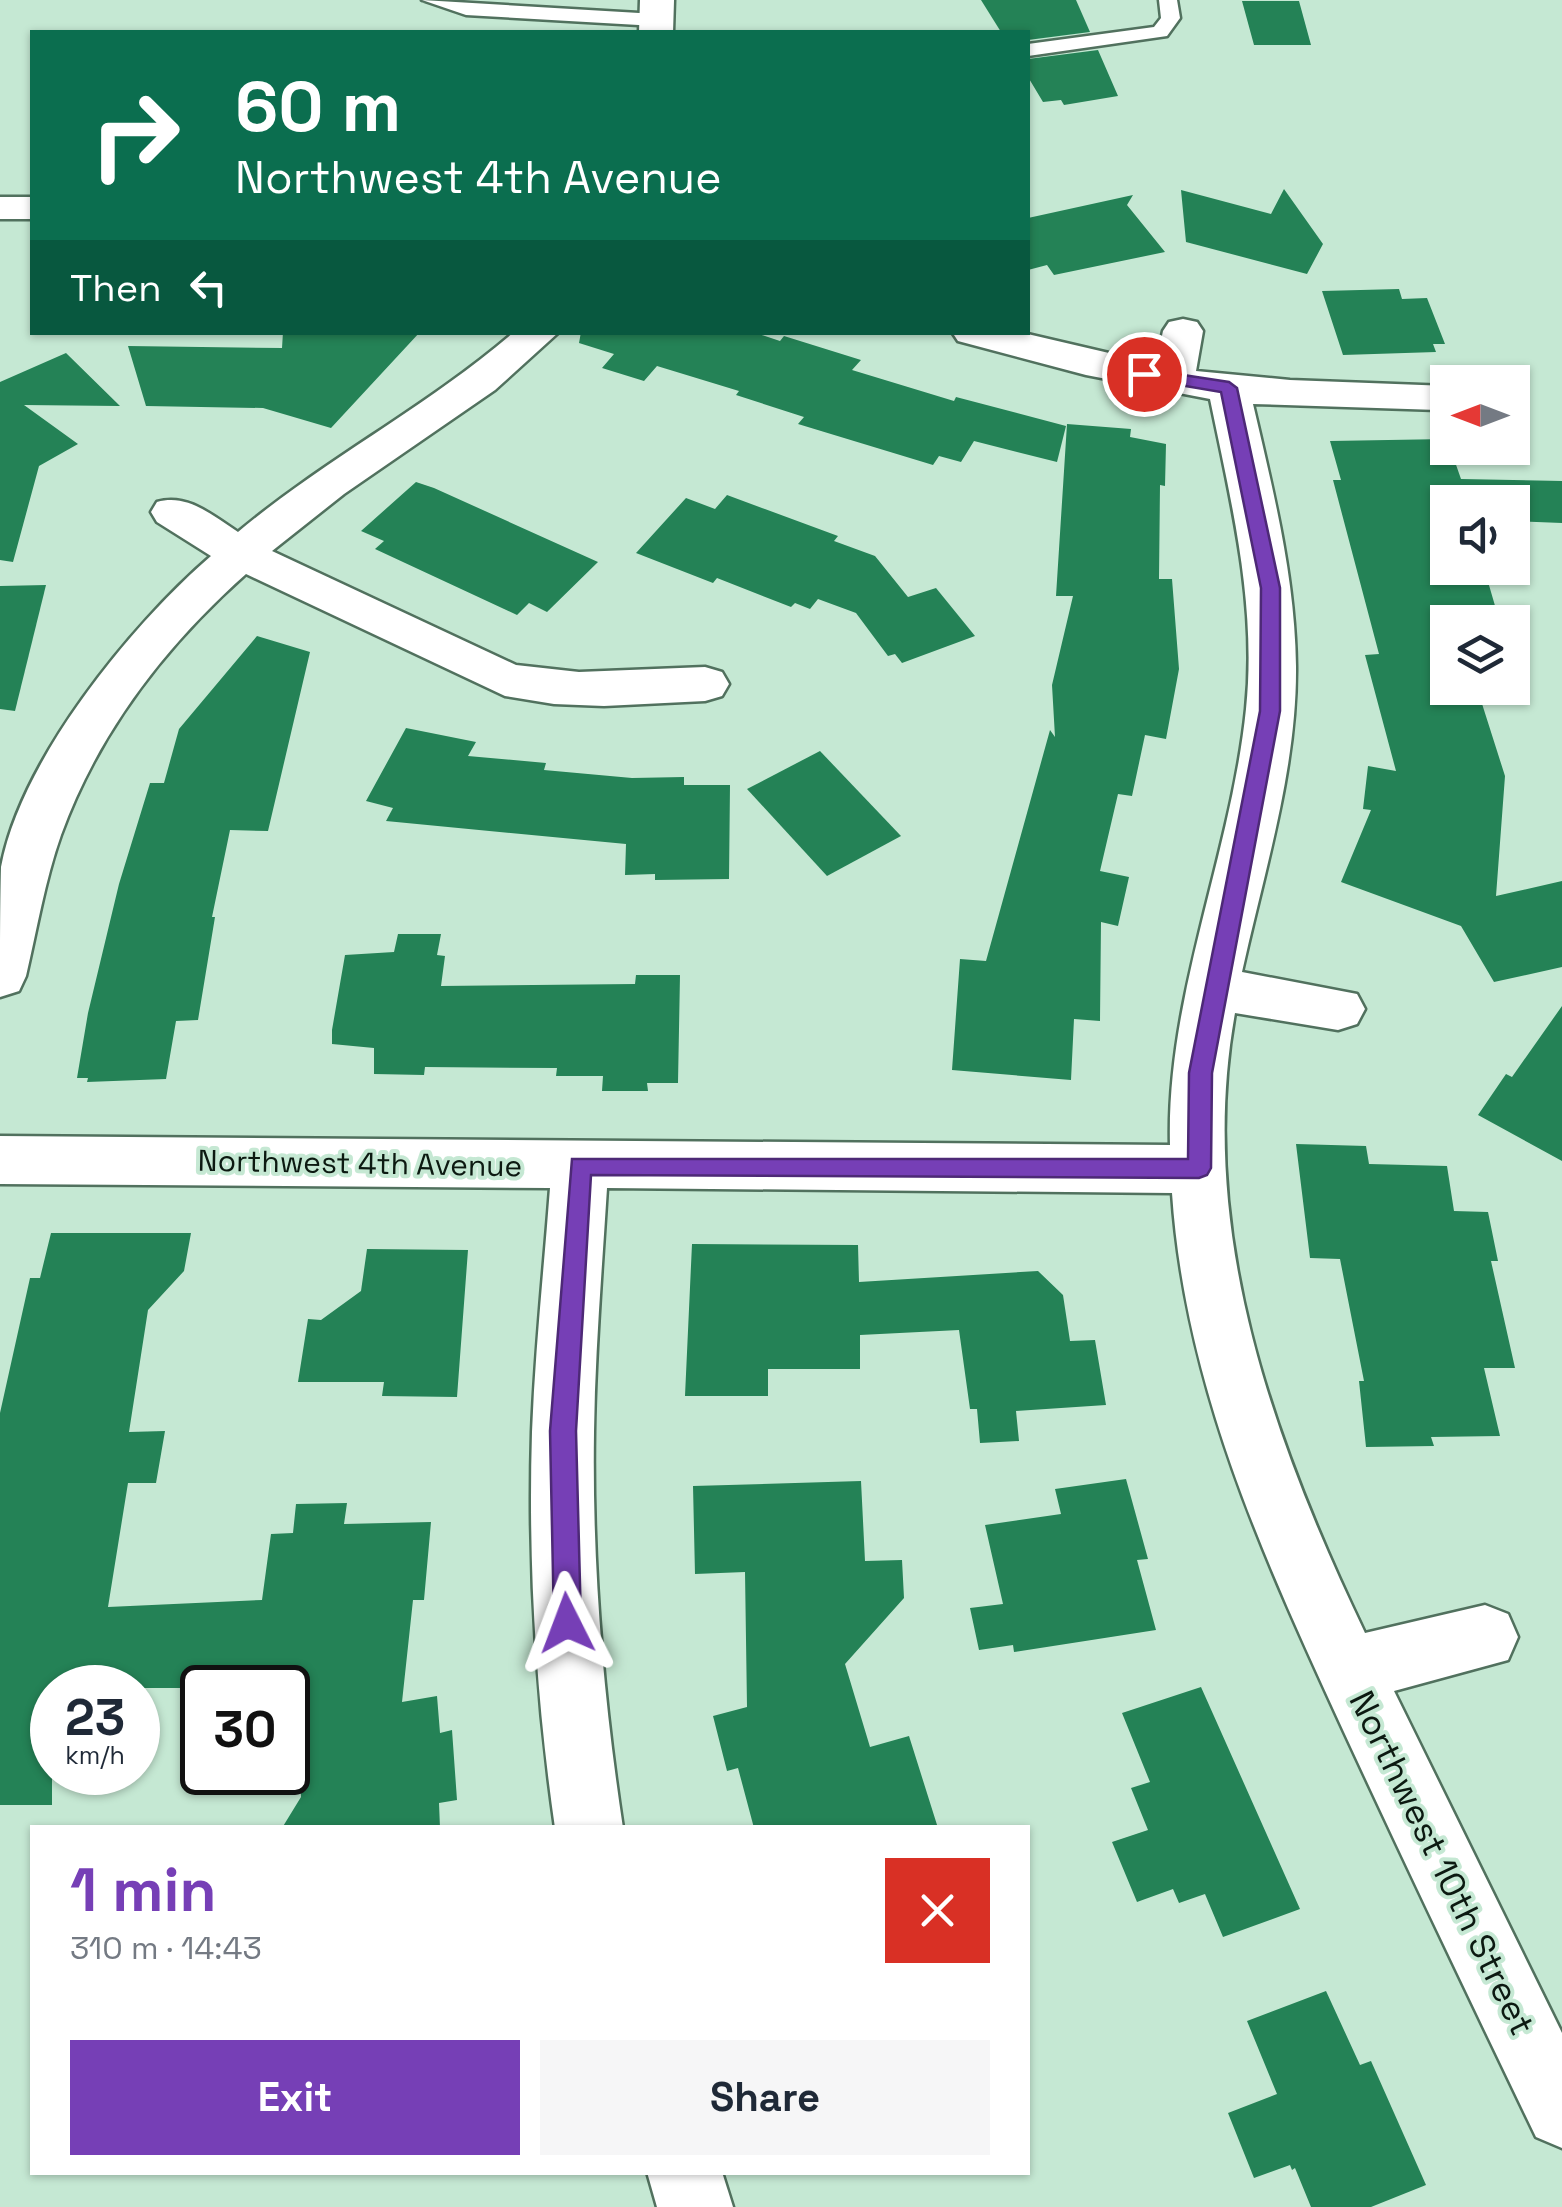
<!DOCTYPE html>
<meta charset="utf-8">
<style>
:root{--surface:#fff;--page:#f6f6f7;--text:#1f2937;--muted:#747a83;--accent:#763fb6}
body{margin:0;font-family:"Space Grotesk",sans-serif;background:var(--page);color:var(--text);height:100vh;display:flex;flex-direction:column;font-size:38px;white-space:nowrap}
*{box-sizing:border-box;margin:0}
p{font-size:32px;color:var(--muted)}
.icon{flex:none;width:55px;height:55px;fill:none;stroke:currentColor;stroke-width:2;stroke-linecap:round;stroke-linejoin:round}
.map{position:relative;flex:1;overflow:hidden}
.details{position:absolute;left:30px;top:1825px;width:1000px;height:350px;display:flex;flex-direction:column;background:var(--surface);border-radius:0px;box-shadow:0 2px 8px #0004}
.details>*{flex:none}
.banner{position:absolute;left:30px;top:30px;width:1000px;height:305px;border-radius:0px;box-shadow:0 2px 8px #0004;background:#0b6e4f;color:#fff;overflow:hidden}
.needle{width:65px;rotate:270deg}
.buttons{position:absolute;left:1430px;top:365px;display:grid;gap:20px}
.buttons a{display:grid;place-items:center;width:100px;height:100px;border-radius:0px;background:var(--surface);box-shadow:0 2px 8px #0004;font-size:50px}
.speed{position:absolute;left:30px;top:1665px;display:flex;gap:20px;font-size:50px;font-weight:700;text-align:center}
.speed>*{display:grid;place-content:center;width:130px;height:130px;border-radius:50%;background:var(--surface);box-shadow:0 2px 8px #0004;line-height:1}
.speed small{font-size:25px;font-weight:400}
.speed .limit{border:5px solid #111;border-radius:15px;background:#fff;color:#111}
.pin{position:absolute;display:grid;place-items:center;width:85px;height:85px;color:#fff;margin:-42px;border:5px solid #fff;border-radius:50%;box-shadow:0 2px 10px #0007}
.me{position:absolute;width:110px;margin:-55px;rotate:357deg;stroke-linejoin:round;filter:drop-shadow(0 0 8px #0008)}
.turn{display:flex;align-items:center;gap:35px;height:210px;padding:0 40px;font-size:45px}
.turn .icon{width:130px;height:130px;stroke-width:2.5}
.turn b{display:block;font-size:70px;line-height:85px}
.then{display:flex;align-items:center;height:95px;padding:0 40px;background:#0003;gap:20px;font-size:38px}
.round{display:grid;place-items:center;flex:none;width:105px;height:105px;border-radius:0px;background:var(--page)}
.headline{display:flex;align-items:center;justify-content:space-between;height:170px;padding:0 40px}
h1{font-size:60px;font-weight:700;line-height:75px;color:var(--accent)}
.action{display:flex;gap:20px;margin-top:auto;padding:20px 40px}
.action a{flex:1;height:115px;border-radius:0px;background:var(--accent);color:#fff;font-size:40px;font-weight:700;line-height:115px;text-align:center}
.action a+a{background:var(--page);color:var(--text)}
.map>svg:first-child{display:block}
.building{fill:#248256}
.lines{fill:none;stroke-linecap:round;stroke-linejoin:round}
.service-casing{stroke:#51715e;stroke-width:5}
.minor-casing{stroke:#51715e;stroke-width:5}
.service{fill:#fff;fill-rule:evenodd}
.minor{fill:#fff;fill-rule:evenodd}
.route{fill:#763fb6;stroke:#4d2976;stroke-width:2.5}
.labels{text-anchor:middle;dominant-baseline:central;stroke-width:8;stroke-linejoin:round;paint-order:stroke}
.street-label{font-size:30px;fill:#0c1911;stroke:#c5e8d3}
.near-street-label{font-size:35px;fill:#0c1911;stroke:#c5e8d3}
</style>
<div class="map">
<svg width="1562" height="2207" viewBox="0 0 1562 2207">
<rect width="100%" height="100%" fill="#c5e8d3"/>
<g class="building">
<path d="M981 0H1076L1090 32 1028 40V32H1001Z"/>
<path d="M1242 1H1299L1311 45H1254Z"/>
<path d="M1098 50 1118 96 1064 105 1061 100 1043 102 1028 77V59Z"/>
<path d="M1284 189 1323 244 1307 274 1186 242 1181 190 1271 214Z"/>
<path d="M1133 195 1127 205 1165 252 1054 275 1047 265 1028 270V218Z"/>
<path d="M1399 289 1402 299 1427 298 1445 344H1433L1436 352 1343 355 1322 291Z"/>
<path d="M283 332H420L331 428 263 408 146 406 128 346 282 348Z"/>
<path d="M581 332H753L780 341 784 336 861 360 852 370 954 401 956 397 1066 426 1057 462 974 441 961 462 939 456 933 465 798 424 804 417 736 395 739 391 657 366 644 381 602 368 614 354 579 343Z"/>
<path d="M66 353 120 406 24 405 78 444 39 466 13 562 0 560V382Z"/>
<path d="M1067 424 1131 429 1130 437 1166 444 1165 486 1160 485 1159 579H1172L1179 669 1166 739 1145 735 1132 796 1118 794 1100 871 1129 877 1118 926 1101 922 1100 1021 1074 1019 1071 1080 952 1070 960 959 986 961 1050 730 1055 737 1052 685 1073 596H1056Z"/>
<path d="M1447 439 1461 479 1562 481V523L1512 521V502H1448V568H1484L1498 616H1495L1497 622H1448V688H1477L1505 776 1496 896 1562 881V967L1494 982 1461 926 1341 882 1371 810 1363 809 1368 766 1396 771 1365 655 1379 654 1333 480H1341L1330 441Z"/>
<path d="M416 482 434 488 598 562 547 612 529 603 517 615 375 549 384 541 361 531Z"/>
<path d="M727 495 838 536 834 541 875 556 908 597 936 588 975 636 902 663 895 654 888 656 856 613 818 599 810 609 795 603 791 607 717 578 713 583 636 553 686 498 715 509Z"/>
<path d="M46 585 15 711 0 709V586Z"/>
<path d="M257 636 310 652 268 831 230 830 212 917H215L198 1020 176 1021 166 1079 87 1082 88 1078H77L88 1013 119 884 150 783H164L179 729Z"/>
<path d="M406 728 476 742 468 756 546 763 544 770 632 778 684 777V785H730L729 879 655 880V874L625 875 626 844 386 821 393 808 366 801Z"/>
<path d="M820 751 901 836 827 876 747 789Z"/>
<path d="M398 934H441L437 955 445 956 441 986 635 984 636 975H680L678 1083H647L648 1091H602L603 1076H556L557 1068 425 1067 424 1075 374 1074V1048L332 1044V1030L345 955 394 952Z"/>
<path d="M1562 1006V1161L1478 1115 1506 1074 1512 1077Z"/>
<path d="M1296 1144 1366 1146 1369 1164 1447 1166 1454 1211 1488 1212 1498 1261H1491L1515 1368H1484L1500 1436 1431 1437 1434 1446 1366 1447 1359 1381H1364L1340 1259 1310 1258Z"/>
<path d="M51 1233H191L184 1271 148 1310 129 1432 165 1431 156 1483H128L108 1607 262 1600 271 1534 293 1533 296 1504 347 1503 344 1524 431 1522 424 1600H413L402 1702 437 1696 440 1733 452 1730 457 1800 439 1803 440 1828H282L301 1797 298 1722 288 1724V1688H52V1805H0V1413L30 1278H40Z"/>
<path d="M692 1244 858 1245 859 1282 1038 1271 1063 1295 1070 1341 1095 1340 1106 1405 1016 1411 1019 1441 980 1443 977 1409H970L959 1330 860 1335V1369H768V1396H685Z"/>
<path d="M367 1249 468 1250 457 1397 382 1396 384 1382H298L308 1319 321 1320 361 1291Z"/>
<path d="M1126 1479 1148 1559 1137 1560 1156 1630 1014 1652 1013 1645 979 1650 970 1608 1003 1604 985 1525 1061 1514 1055 1489Z"/>
<path d="M861 1481 865 1561 902 1560 904 1598 845 1664 870 1747 909 1736 938 1828H754L738 1768 727 1771 713 1716 747 1707 745 1572 695 1574 693 1486Z"/>
<path d="M1201 1687 1300 1909 1223 1937 1205 1894 1179 1903 1173 1889 1137 1902 1112 1842 1148 1830 1131 1788 1150 1782 1122 1713Z"/>
<path d="M1326 1991 1360 2065 1371 2061 1426 2185 1371 2207H1311L1295 2168 1292 2170 1290 2165 1254 2178 1228 2113 1277 2094 1247 2021Z"/>
</g>
<g class="lines">
<g class="service-casing">
<g id="service">
<path d="M422 0 656 14 665 20 656 26 466 15Z"/>
<path d="M1159 0H1177L1180 18 1167 36 1028 56V44L1154 27 1161 18Z"/>
</g>
</g>
<g class="minor-casing">
<g id="minor">
<path d="M640 0H674L673 32H639Z"/>
<rect x="0" y="197" width="32" height="22"/>
<path d="M1183 319 1197 322 1203 331 1196 371 1290 380 1448 386V408L1438 410 1253 404C1273 490 1295 577 1296 666 1297 769 1264 872 1242 972L1357 994 1365 1009 1357 1024 1338 1030 1235 1013C1196 1229 1273 1441 1365 1633L1485 1605 1508 1614 1518 1637 1508 1660 1394 1691 1562 2033V2148L1536 2137C1471 2002 1407 1868 1344 1732 1264 1558 1185 1386 1172 1193L607 1188C602 1270 595 1351 594 1432 592 1565 603 1696 623 1828H555C536 1696 528 1564 532 1432 535 1350 544 1269 550 1188L0 1184V1136L1170 1145C1166 995 1231 856 1246 709 1257 604 1231 501 1210 399L1086 375 958 341 952 332H1019L1156 364 1163 331 1169 322Z"/>
<path d="M514 332H559L495 390 344 494 272 551 516 665 579 672 705 667 722 672 729 684 722 696 705 701 604 706 554 704 505 696 246 574C165 646 98 733 61 835 45 880 37 929 26 976L19 991 0 997C0 958 0 905 1 867 21 760 130 626 211 556L157 522 151 512 157 502C188 493 213 516 238 532 325 459 427 407 514 332Z"/>
<path d="M647 2172H722L733 2207H657Z"/>
</g>
</g>
<use href="#service" class="service"/>
<use href="#minor" class="minor"/>
</g>
<path class="route" d="M1144 369 1229 382 1237 388 1280 588V711L1212 1073 1211 1168 1207 1175 1199 1178 591 1175 576 1431 581 1623 577 1632 567 1636 558 1632 554 1623 550 1431 572 1159H1188L1189 1073 1260 711 1261 588 1221 392 1138 378V371Z"/>
<g class="labels">
<g class="street-label">
<text transform="translate(360 1163) rotate(1)">Northwest 4th Avenue</text>
</g>
<g class="near-street-label">
<text transform="translate(1442 1863) rotate(64)">Northwest 10th Street</text>
</g>
</g>
</svg>
<div class="buttons">
<a><svg class="needle" viewBox="-14 -14 28 28"><path d="M0-13l5 13h-10z" fill="#e53935"/><path d="M0 13l5-13h-10z" fill="#747a83"/></svg></a>
<a><svg class="icon" aria-label="sound" viewBox="0 0 24 24"><path d="M4 9h4l5-4v14l-5-4H4zM17 9q2 3 0 6"/></svg></a>
<a><svg class="icon" aria-label="layers" viewBox="0 0 24 24"><path d="M12 4l9 5-9 5-9-5zM3 14l9 5 9-5"/></svg></a>
</div>
<div class="speed"><div>23<small>km/h</small></div><div class="limit">30</div></div>
<div class="pin" style="left:1144px;top:374px;background:#d93025"><svg class="icon" aria-label="arrive" viewBox="0 0 24 24"><path d="M6 21V4h12l-3 4 3 4H6"/></svg></div>
<svg class="me" style="left:567px;top:1623px" viewBox="-20 -20 40 40"><path d="M0-17L14 15 0 8-14 15z" fill="#763fb6" stroke="#fff" stroke-width="4"/></svg>
<div class="banner">
<div class="turn"><svg class="icon" aria-label="right" viewBox="0 0 24 24"><path d="M7 20v-9h11M14 6l5 5-5 5"/></svg><div><b>60 m</b>Northwest 4th Avenue</div></div>
<div class="then">Then<svg class="icon" aria-label="left" viewBox="0 0 24 24"><path d="M17 20v-9H6M10 6l-5 5 5 5"/></svg></div>
</div>
<section class="details">
<div class="headline"><div><h1>1 min</h1><p>310 m · 14:43</p></div><a class="round" style="background:#d93025;color:#fff"><svg class="icon" aria-label="close" viewBox="0 0 24 24"><path d="M6 6l12 12M18 6L6 18"/></svg></a></div>
<div class="action"><a>Exit</a><a>Share</a></div>
</section>
</div>
